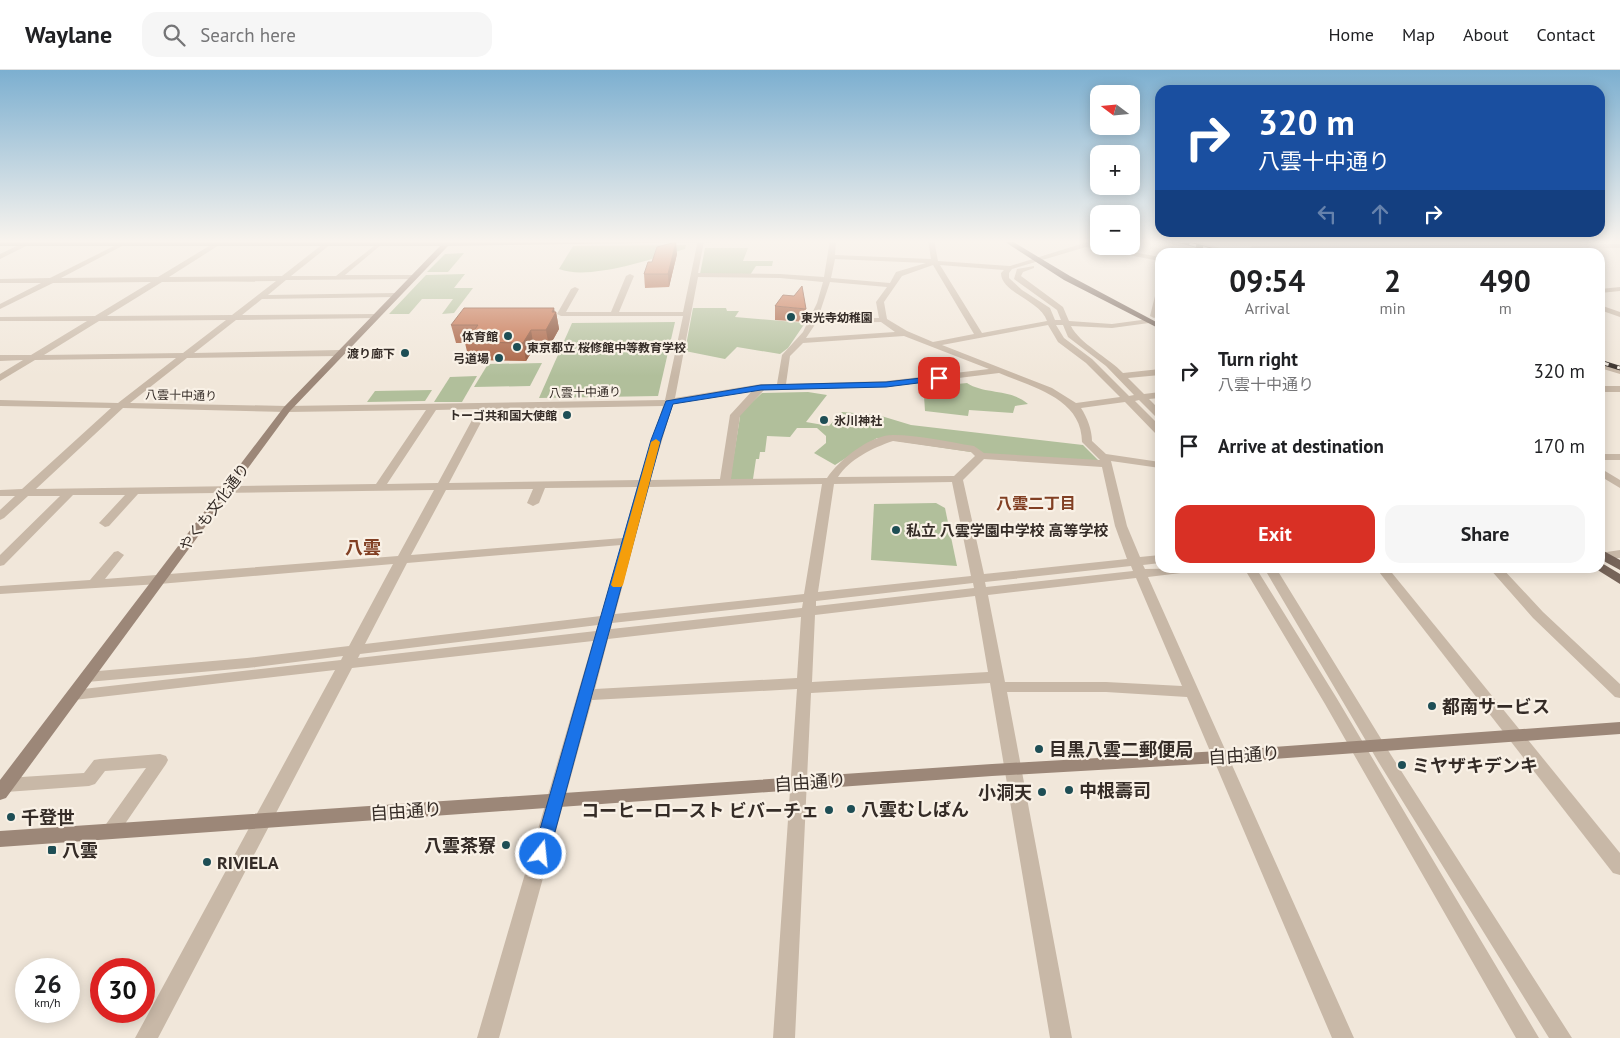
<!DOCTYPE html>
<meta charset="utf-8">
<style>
:root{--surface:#fff;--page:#f6f6f6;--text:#202124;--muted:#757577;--line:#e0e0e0;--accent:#d93025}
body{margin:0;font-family:"PT Sans","Noto Sans JP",sans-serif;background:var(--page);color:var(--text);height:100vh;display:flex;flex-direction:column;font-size:19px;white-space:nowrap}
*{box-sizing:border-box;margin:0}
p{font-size:16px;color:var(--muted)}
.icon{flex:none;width:28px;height:28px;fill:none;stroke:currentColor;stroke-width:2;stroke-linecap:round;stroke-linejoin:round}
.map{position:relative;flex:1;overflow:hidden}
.details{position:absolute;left:1155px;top:178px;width:450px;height:325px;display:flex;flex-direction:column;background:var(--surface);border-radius:15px;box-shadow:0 2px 12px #0003}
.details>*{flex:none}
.banner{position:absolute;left:1155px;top:15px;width:450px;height:152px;border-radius:15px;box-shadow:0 2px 12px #0003;background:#1a4fa0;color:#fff;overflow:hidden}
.needle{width:32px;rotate:286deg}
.controls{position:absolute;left:1090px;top:15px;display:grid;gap:10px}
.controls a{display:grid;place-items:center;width:50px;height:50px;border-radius:10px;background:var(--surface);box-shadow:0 2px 12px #0003;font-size:25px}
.speed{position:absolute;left:15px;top:888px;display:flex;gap:10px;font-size:25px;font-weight:700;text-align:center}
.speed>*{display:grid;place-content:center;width:65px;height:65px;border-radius:50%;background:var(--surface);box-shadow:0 2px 12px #0003;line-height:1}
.speed small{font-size:12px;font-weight:400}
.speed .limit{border:8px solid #d22;background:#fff;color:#111}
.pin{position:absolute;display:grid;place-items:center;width:42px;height:42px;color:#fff;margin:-21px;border-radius:10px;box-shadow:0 2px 8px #0006}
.me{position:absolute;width:55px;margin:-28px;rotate:16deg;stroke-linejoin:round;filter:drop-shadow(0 0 4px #0008)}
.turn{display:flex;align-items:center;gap:18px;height:105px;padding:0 20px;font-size:22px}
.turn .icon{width:65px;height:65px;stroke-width:2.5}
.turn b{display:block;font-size:35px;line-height:42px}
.lanes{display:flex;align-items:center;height:48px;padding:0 20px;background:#0003;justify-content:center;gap:25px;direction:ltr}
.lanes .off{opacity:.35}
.eta{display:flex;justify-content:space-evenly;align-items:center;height:85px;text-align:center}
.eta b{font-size:30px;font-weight:700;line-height:35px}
.primary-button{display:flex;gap:10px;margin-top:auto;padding:10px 20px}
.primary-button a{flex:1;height:58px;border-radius:15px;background:var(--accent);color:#fff;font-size:20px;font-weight:700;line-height:58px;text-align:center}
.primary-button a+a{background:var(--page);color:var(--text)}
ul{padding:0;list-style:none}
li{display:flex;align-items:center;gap:15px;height:75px;padding:0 20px}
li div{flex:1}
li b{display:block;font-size:19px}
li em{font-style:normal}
header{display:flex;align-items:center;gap:30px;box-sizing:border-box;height:70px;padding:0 25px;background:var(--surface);border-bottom:1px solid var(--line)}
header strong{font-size:24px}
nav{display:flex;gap:28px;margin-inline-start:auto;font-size:18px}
.search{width:350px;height:45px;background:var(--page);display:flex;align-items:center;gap:12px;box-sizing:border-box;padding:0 18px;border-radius:15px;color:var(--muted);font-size:19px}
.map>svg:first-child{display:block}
.green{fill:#b1bf9b}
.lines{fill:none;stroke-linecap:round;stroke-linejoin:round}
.street{fill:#c8b8a7;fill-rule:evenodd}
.secondary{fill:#9c8778;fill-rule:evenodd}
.primary{fill:#766459;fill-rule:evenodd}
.rail-far1-casing{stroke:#352c27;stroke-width:4}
.rail-casing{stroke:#352c27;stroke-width:4.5}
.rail-far1{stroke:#f9f1e6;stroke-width:2.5;stroke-dasharray:7;stroke-linecap:butt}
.rail{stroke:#f9f1e6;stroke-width:3;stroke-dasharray:9;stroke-linecap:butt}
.wall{fill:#a75d3d}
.shaded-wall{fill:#884c32}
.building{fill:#c26c47;stroke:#884c32}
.route{fill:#1a73e8;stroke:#114b97}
.slow{fill:#f59e0b}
.poi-dot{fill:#1e4e55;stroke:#f9f1e6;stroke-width:2}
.labels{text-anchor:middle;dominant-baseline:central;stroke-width:4.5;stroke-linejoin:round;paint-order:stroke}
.far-poi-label{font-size:12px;font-weight:bold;fill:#352c27;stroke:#f9f1e6;text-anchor:end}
.far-street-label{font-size:12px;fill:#352c27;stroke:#f9f1e6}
.street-label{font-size:15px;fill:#352c27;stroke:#f9f1e6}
.poi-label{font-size:15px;font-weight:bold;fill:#352c27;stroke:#f9f1e6;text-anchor:start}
.neighbourhood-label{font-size:16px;font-weight:bold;fill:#813f23;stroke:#f9f1e6}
.quarter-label{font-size:18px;font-weight:bold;fill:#813f23;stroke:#f9f1e6}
.near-poi-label{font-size:18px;font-weight:bold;fill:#352c27;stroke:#f9f1e6;text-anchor:start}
.near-street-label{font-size:18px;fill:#352c27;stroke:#f9f1e6}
</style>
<header>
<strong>Waylane</strong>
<div class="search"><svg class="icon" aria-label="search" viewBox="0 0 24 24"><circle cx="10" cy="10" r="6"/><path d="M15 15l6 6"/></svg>Search here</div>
<nav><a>Home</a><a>Map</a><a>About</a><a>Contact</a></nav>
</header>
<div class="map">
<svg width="1620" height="968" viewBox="0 0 1620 968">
<rect width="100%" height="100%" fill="#f1e7da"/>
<g class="green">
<path d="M686 175 685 179C654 188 590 211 559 199L573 176Z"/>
<path d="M705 178H748L743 191H773L772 196H756L750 205 700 204Z"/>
<path d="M464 183 448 202H427L445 184Z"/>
<path d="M465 204 454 218H473L454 243 442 244 453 229H422L409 244H389L426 205Z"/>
<path d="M693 238H726L727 241H739L735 247 805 253 788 278 780 284 737 277 725 289 685 281Z"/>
<path d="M675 252 658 326 539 328 572 253Z"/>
<path d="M542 293 530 316 474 317 488 294Z"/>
<path d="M477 306 462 332H434L450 307Z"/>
<path d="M967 313C985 325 1010 318 1028 334L1015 336 1013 343 969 340 968 346 925 341 924 326H928V317Z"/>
<path d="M432 320 425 331 367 332 375 321Z"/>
<path d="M808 322 827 325 806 352 829 356 842 342 878 345 911 355 1083 375 1099 391 984 384 877 368 835 395 814 383 826 373V366L817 358H797L790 367 767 366 765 382H760L759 389H756L753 409H730L740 347 737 346 762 323Z"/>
<path d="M936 433 945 438 957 496 871 490 874 434Z"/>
</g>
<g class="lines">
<g class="street">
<path d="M29 170H38L0 189V184Z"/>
<path d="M219 170H227L169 207 282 206 328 170H336L291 206H336L379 172 381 173V175L345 205H413L417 207 413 209 286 210 268 225 395 223 399 225 395 227 262 229 242 245 375 244 379 246 375 248 236 250 194 283 340 280 344 283 340 286 187 288 130 333 287 336 665 330 683 246H561L557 244 571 219 575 217 579 219 566 242H611L626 206 630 204 634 206 619 242H683L698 170 704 171 698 203 780 204 824 207 830 170H836L835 185 931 189 928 170H934L938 191 1010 196 1094 170H1099V173L1094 175 1099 176 1160 187V191L1086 177 1012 199 1009 203V208L1022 220 1050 238 1055 250H1061L1057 240 1014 209 1017 199 1034 196V198L1023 202 1021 206 1063 237 1069 251 1112 254 1149 249 1153 251 1149 253 1112 258 1071 256C1079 273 1109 288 1123 303L1160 299V305L1128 308 1144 324 1160 322V328L1149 329 1160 340V349L1157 348 1139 330 1135 331 1160 356V365L1156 364 1125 332 1081 338C1087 347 1092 360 1092 371L1106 384 1160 392V398L1111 391 1127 456 1140 487 1160 485V493L1143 495 1145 499 1195 498 1189 502 1148 507 1354 968H1332L1187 627 1106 622H1007L1072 968H1050L990 613 811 623 795 968H773L797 619 592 630 499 968H477L593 571 352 598 158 968H135L335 600 74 630 69 629 66 625 69 621 74 620 341 590 343 586 247 598 87 612 82 611 80 607 82 603 87 602 247 588 349 576 393 494 159 514 0 524V516L90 510 114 482 118 481 124 485 105 509 398 486 434 420 138 424 109 456 105 457 99 453 125 425H73L4 495 0 496V485L60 426H28L4 448 0 450V440L15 426H0V420L22 419 111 338 0 336V330L118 333 176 288 35 290 0 311V304L23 290 0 291V285H31L87 251H0V247L95 246 151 212 53 213 0 239V234L41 213H0V209L50 208 122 172 125 174 124 175 61 208 158 207ZM835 189 926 193 896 202 890 213 831 208ZM933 195 974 264 933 272 907 261 887 249 884 232 902 206ZM940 195 1004 200 1001 203C1001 223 1040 230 1047 251L982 263ZM698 207 780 208 823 212 817 233 803 262 782 285 777 314H761L675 328ZM276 211 232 245 107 246 162 212ZM830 212 887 217 876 232 879 248H818ZM226 250 183 283 44 285 99 251ZM881 252 895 262 806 268 816 253ZM1048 255 1058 272 1086 293 1120 327 1076 333 1052 318 942 275ZM1056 255H1063L1068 267 1106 296 1134 325 1129 326 1092 289 1064 268ZM904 266 989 299 886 311 786 314 790 286 803 273ZM999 303C1032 317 1082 328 1082 372L1100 390 984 383 974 376C948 372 920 365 893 365 870 365 839 390 827 408L731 409 740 346 764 320 886 317ZM752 321 730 345 720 409 650 410 673 334ZM663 336 639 410 449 413 488 339ZM123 338 287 342 426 340 376 414 36 419ZM478 339 438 413 387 414 436 340ZM893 371 971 382 975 386 954 406 838 407C850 389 872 378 893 371ZM984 389 1102 397 1115 456 1127 489 984 504 963 410ZM952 412 971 506 818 522 834 414ZM822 414 804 524 615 544 649 417ZM637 417 623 468 411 485 446 420 533 419 527 433 533 436 539 433 545 418ZM621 475 601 546 365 574 407 493ZM1131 496 1133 501 986 517 985 512ZM1136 508 1182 616 1106 612H1005L988 525ZM973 513 974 518 816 536V531ZM975 526 988 602 812 612 815 545ZM803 532 802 538 611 559 612 553ZM801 547 797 608 595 619 608 569ZM598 555 596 561 358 588 360 584Z"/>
<path d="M1158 170H1170L1208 182H1199Z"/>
<path d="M1196 171 1230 181 1231 182H1222L1194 174V172Z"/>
<path d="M1620 174V178L1252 180 1249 178 1252 176Z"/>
<path d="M1620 217V221L1600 223V219Z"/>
<path d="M1157 218H1160L1158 246 1154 248 1150 246Z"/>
<path d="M1600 235 1620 242V247L1600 240Z"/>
<path d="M1600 292 1620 298V304L1600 298Z"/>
<rect x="1600" y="316" width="20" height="6"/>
<rect x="1600" y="384" width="20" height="6"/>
<path d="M1600 398 1620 410V418L1600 406Z"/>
<path d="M1620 480V488L1600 489V483Z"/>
<path d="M1244 498H1256L1336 627 1539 968H1516L1325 634Z"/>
<path d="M1264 498H1276L1391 685 1572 968H1549L1379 693Z"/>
<path d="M1376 498H1388L1620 783V805L1613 803Z"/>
<path d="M1489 498H1502L1543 542 1620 614V628L1615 627 1533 548Z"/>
<path d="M160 684 166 686 168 690 166 694 116 767 110 769 104 767 101 762 104 757 146 698 105 701 95 714 89 716 6 722 0 720V710L6 708 84 703 94 690 100 689Z"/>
</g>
<g class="secondary">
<path d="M447 170 451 172 718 170 715 172 448 176 290 341 6 728 0 730V710L284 337 440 176H0V172H444Z"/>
<path d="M773 170H931L928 172H776Z"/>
<path d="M1620 652V664L1219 693 992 706 0 777V761L992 694 1219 681Z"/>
</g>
<g class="primary">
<path d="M1002 170H1010L1070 206 1160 254V259L1064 210Z"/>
<path d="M1600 479 1620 490V500L1600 489Z"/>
<path d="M1600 492 1620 504V514L1596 499 1600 498Z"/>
</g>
<g class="rail-far1-casing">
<path id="rail-far1" d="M1176 170 1219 182"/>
</g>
<g class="rail-casing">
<path id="rail" d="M1600 292 1620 298"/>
</g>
<use href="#rail-far1" class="rail-far1"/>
<use href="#rail" class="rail"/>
</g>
<g class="wall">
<path d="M677 184 669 217 645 218 644 204 652 192Z"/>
<path d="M775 236 806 239V252L775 250Z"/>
<path d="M556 242 559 259 549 277 534 278 526 291 469 290 465 273H456L451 255Z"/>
</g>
<g class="shaded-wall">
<path d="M676 172 677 184 669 217 668 204Z"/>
<path d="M554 238 555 243 556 242 559 259 549 277 546 260Z"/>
<path d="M531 260 534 278 526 291 523 273Z"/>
</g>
<g class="building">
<path d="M676 172 668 204H644L648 192H652L657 177Z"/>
<path d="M802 216 806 239 775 236 783 225 794 226Z"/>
<path d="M464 238H554L552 242H556L546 260H531L523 273 465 272 478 255H451Z"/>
</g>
<linearGradient id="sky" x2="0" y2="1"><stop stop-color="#7cafd0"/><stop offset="0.56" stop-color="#f9f4ee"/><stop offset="1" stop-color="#f9f4ee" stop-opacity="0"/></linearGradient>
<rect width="1620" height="306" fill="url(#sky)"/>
<path class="route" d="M939 306 942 307V310L886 317 761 320 673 334 661 370 549 784 547 789 541 791 535 789 533 784 651 370 666 331 761 315 886 312Z"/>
<path class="slow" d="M656 369 660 372 623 515 621 517H613L611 515 651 372Z"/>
<g class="poi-dot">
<circle cx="791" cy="247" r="5"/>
<circle cx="508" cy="266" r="5"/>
<circle cx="517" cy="277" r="5"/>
<circle cx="405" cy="283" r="5"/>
<circle cx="499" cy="288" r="5"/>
<circle cx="567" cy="345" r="5"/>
<circle cx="824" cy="350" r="5"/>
<circle cx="896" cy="460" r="5"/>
<circle cx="1432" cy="636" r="5"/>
<circle cx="1039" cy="679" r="5"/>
<circle cx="1402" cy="695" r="5"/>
<circle cx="1069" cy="720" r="5"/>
<circle cx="1042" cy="722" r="5"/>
<circle cx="851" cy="739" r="5"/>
<circle cx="829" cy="740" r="5"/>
<circle cx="11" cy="747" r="5"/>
<circle cx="506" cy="775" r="5"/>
<rect x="47" y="775" width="10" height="10" rx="2.5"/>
<circle cx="207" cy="792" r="5"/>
</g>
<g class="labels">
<g class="far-poi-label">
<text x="801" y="247" text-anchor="start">東光寺幼稚園</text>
<text x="498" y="266">体育館</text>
<text x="527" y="277" text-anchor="start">東京都立 桜修館中等教育学校</text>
<text x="395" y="283">渡り廊下</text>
<text x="489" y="288">弓道場</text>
<text x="557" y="345">トーゴ共和国大使館</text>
<text x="834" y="350" text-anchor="start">氷川神社</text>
</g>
<g class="far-street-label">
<text transform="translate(585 322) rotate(-1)">八雲十中通り</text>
<text transform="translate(181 325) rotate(1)">八雲十中通り</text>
</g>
<g class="street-label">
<text transform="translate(214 437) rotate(-53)">やくも文化通り</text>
</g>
<g class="poi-label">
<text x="906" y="460">私立 八雲学園中学校 高等学校</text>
</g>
<g class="neighbourhood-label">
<text x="1036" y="433">八雲二丁目</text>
</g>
<g class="quarter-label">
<text x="363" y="477">八雲</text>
</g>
<g class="near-poi-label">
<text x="1442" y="636">都南サービス</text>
<text x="1049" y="679">目黒八雲二郵便局</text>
<text x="1412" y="695">ミヤザキデンキ</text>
<text x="1079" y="720">中根壽司</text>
<text x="1032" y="722" text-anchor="end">小洞天</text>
<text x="861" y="739">八雲むしぱん</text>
<text x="819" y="740" text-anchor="end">コーヒーロースト ビバーチェ</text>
<text x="21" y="747">千登世</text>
<text x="496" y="775" text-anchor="end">八雲茶寮</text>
<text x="62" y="780">八雲</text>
<text x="217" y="792">RIVIELA</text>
</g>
<g class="near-street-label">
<text transform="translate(1244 685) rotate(-4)">自由通り</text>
<text transform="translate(810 712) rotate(-4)">自由通り</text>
<text transform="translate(406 741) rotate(-4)">自由通り</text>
</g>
</g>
</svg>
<div class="controls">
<a><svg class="needle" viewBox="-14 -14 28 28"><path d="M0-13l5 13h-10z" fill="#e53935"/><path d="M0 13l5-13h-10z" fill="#757577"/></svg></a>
<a>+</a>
<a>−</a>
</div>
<div class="speed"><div>26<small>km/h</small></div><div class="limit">30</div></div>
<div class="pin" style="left:939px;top:308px;background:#d93025"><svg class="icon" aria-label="arrive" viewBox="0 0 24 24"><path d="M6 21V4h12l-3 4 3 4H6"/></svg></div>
<svg class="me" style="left:541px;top:784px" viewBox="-20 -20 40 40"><circle r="17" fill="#1a73e8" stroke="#fff" stroke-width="3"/><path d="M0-11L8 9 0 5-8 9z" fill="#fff"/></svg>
<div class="banner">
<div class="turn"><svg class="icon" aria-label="right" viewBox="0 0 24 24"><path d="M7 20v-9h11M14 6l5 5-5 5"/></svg><div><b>320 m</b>八雲十中通り</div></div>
<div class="lanes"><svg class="icon off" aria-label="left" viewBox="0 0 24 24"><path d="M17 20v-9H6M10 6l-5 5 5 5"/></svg><svg class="icon off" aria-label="ahead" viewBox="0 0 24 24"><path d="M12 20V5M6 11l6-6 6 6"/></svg><svg class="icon" aria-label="right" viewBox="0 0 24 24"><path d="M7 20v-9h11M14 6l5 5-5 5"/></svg></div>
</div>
<section class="details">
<div class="eta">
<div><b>09:54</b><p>Arrival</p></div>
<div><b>2</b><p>min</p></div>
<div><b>490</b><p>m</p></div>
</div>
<ul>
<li><svg class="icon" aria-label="right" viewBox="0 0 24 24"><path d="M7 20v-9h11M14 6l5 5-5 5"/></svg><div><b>Turn right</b><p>八雲十中通り</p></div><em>320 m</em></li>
<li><svg class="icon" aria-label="arrive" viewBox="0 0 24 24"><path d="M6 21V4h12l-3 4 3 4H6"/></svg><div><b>Arrive at destination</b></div><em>170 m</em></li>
</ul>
<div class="primary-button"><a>Exit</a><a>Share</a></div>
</section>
</div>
